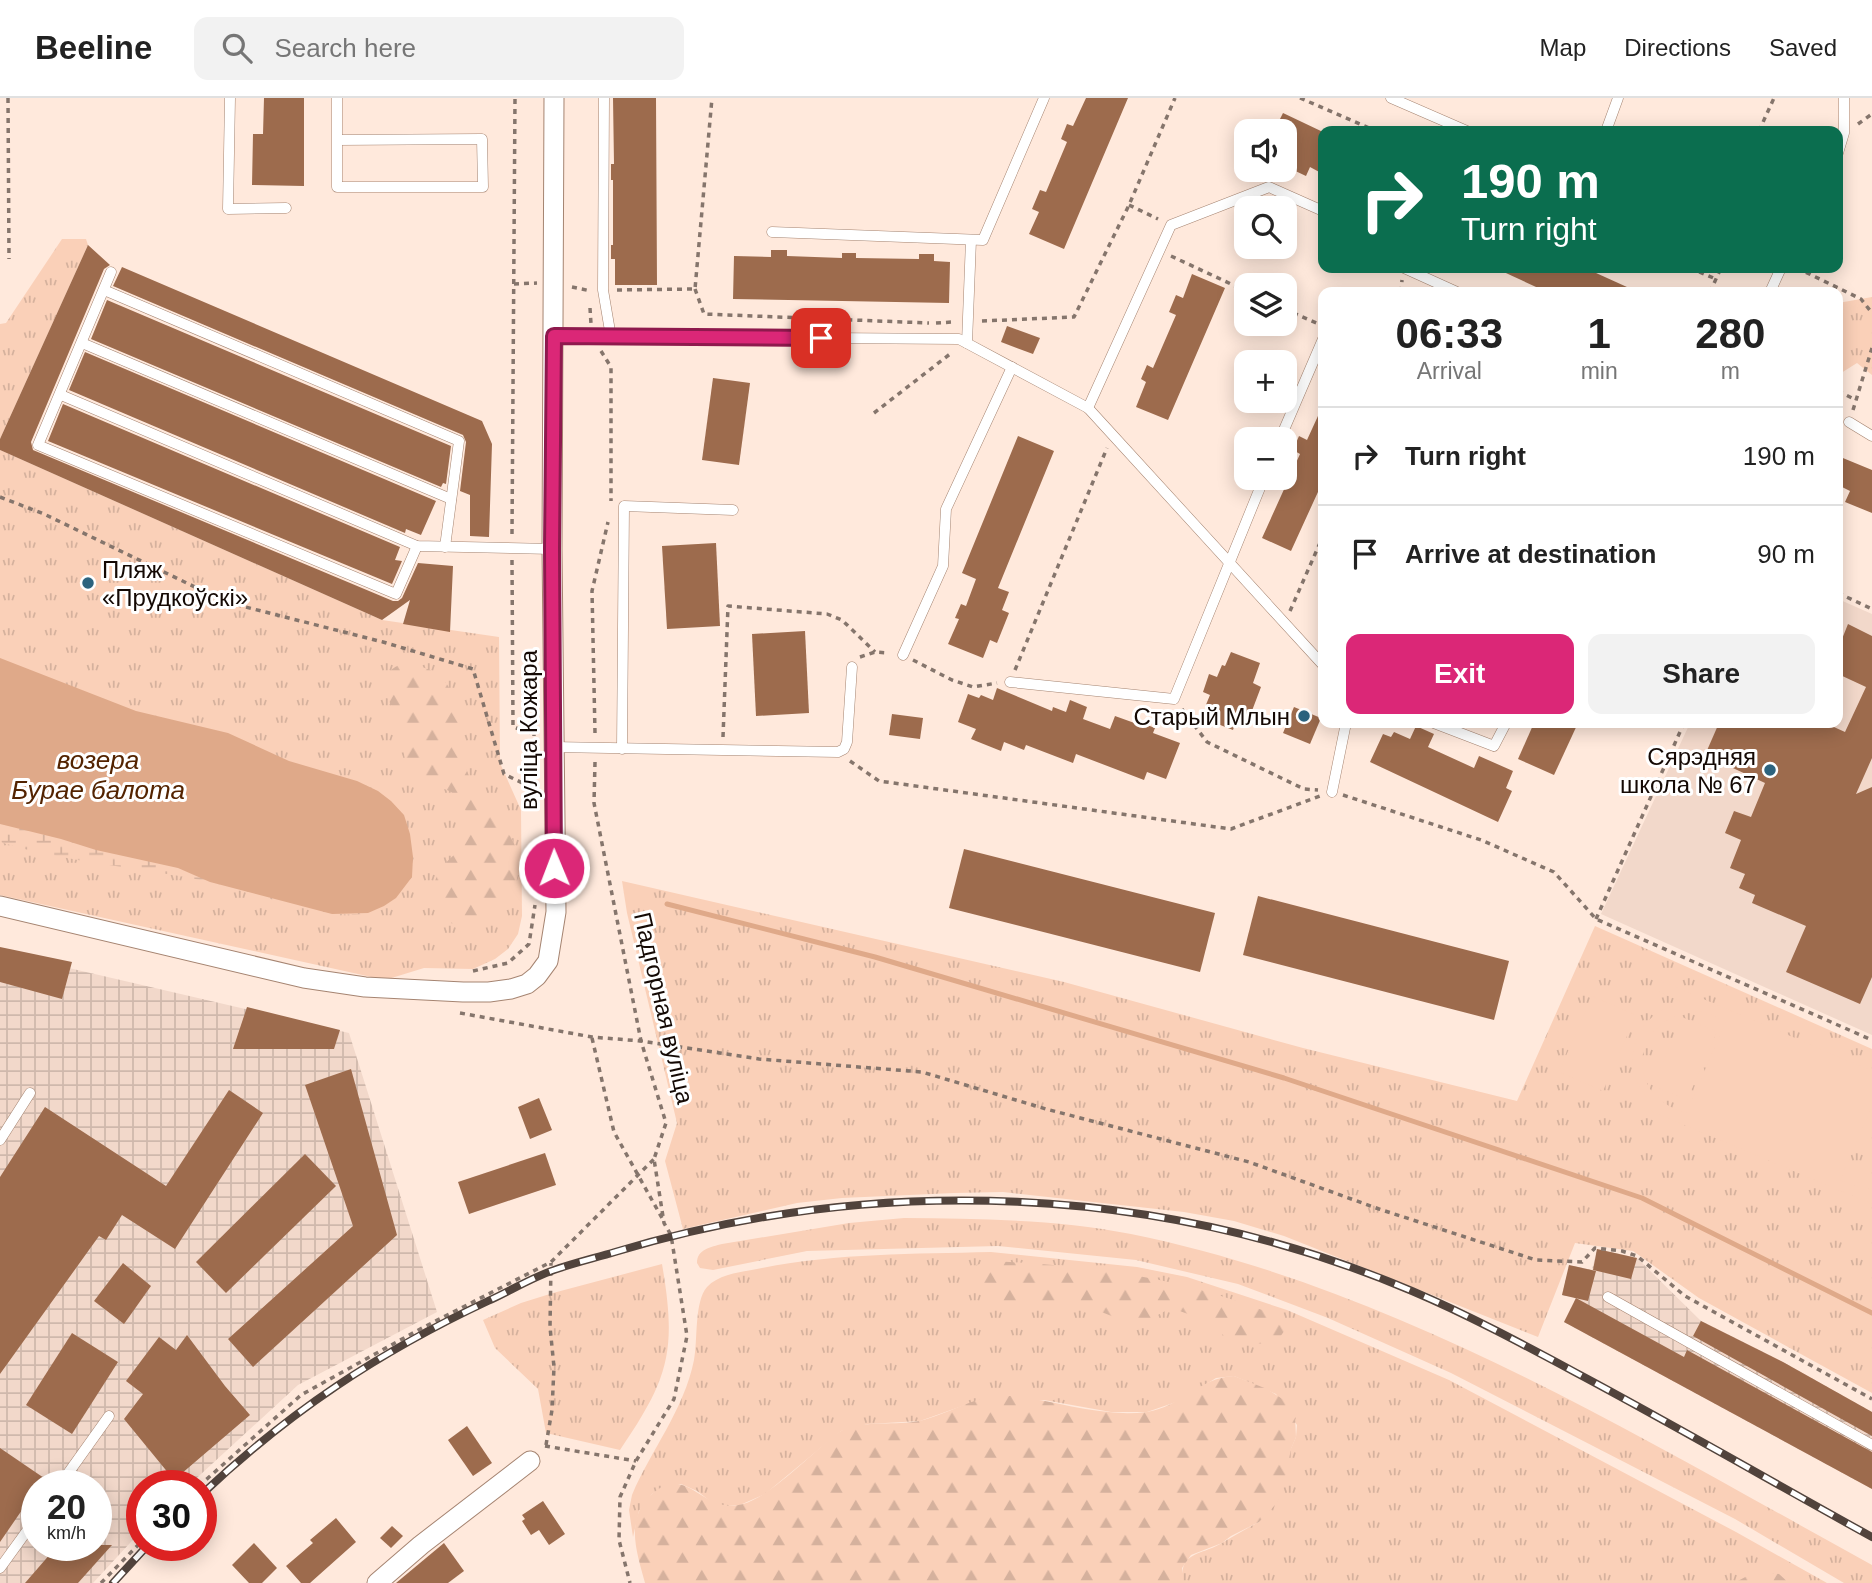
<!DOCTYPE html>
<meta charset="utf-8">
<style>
:root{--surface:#fff;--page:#f2f2f2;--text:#222;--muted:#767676;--line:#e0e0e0;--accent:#db2777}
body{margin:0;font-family:Helvetica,sans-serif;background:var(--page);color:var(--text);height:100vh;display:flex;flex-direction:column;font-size:26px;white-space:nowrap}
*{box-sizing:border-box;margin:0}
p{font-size:23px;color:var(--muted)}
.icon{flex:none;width:38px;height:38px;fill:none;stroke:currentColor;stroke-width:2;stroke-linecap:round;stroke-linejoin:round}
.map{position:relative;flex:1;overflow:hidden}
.sheet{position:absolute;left:1318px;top:189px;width:525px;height:441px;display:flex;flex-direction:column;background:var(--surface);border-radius:14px;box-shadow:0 4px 18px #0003}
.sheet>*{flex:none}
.hud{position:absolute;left:1318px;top:28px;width:525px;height:147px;border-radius:14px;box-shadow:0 4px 18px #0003;background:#0b6e4f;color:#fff;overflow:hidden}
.tools{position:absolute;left:1234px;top:21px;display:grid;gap:14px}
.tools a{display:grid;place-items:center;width:63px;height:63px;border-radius:14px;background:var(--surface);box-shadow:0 4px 18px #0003;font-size:35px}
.speed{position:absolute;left:21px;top:1372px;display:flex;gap:14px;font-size:35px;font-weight:700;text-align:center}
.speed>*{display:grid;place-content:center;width:91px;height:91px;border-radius:50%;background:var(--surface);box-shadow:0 4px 18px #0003;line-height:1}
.speed small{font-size:18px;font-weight:400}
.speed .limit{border:10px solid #d22;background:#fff;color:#111}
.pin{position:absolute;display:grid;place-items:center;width:60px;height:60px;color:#fff;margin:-30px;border-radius:14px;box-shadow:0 4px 10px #0006}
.me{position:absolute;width:77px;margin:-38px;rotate:359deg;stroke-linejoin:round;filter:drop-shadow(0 0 5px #0008)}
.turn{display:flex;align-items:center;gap:24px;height:147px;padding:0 28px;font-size:32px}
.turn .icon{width:91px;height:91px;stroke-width:2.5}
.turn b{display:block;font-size:49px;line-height:60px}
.eta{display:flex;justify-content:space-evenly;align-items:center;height:119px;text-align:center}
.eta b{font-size:42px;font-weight:700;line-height:49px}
.button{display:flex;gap:14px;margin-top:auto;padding:14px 28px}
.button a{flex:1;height:80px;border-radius:14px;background:var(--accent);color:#fff;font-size:28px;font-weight:700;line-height:80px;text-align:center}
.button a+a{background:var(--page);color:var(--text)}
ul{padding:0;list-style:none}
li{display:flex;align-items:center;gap:21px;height:98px;padding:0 28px;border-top:2px solid var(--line)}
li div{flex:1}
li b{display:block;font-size:26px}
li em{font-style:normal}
header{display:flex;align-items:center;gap:42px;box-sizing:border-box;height:98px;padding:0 35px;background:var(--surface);border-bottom:2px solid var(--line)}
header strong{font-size:33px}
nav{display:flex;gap:38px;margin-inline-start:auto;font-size:24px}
.search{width:490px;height:63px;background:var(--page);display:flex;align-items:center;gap:18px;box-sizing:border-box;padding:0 24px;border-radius:14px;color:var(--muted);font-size:26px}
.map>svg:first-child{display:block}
.built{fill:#f2d8ca}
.industrial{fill:url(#industrial-grid);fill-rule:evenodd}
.grass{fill:url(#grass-tufts)}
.forest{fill:url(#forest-firs)}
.wetland{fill:url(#wetland-marsh)}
.park{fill:#fad0b8;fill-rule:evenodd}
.water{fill:#dfa989}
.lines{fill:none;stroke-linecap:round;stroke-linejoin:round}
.stream{stroke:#dfa989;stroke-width:5}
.building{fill:#9d6b4d}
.service-casing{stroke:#a58471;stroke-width:11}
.minor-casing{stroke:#a58471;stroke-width:21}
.path{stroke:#85756c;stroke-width:3.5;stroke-dasharray:5 5;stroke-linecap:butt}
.service{stroke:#fff;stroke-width:10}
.minor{stroke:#fff;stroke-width:19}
.rail-casing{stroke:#51433c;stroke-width:8}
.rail{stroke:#fff;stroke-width:5;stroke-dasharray:16;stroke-linecap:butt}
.route-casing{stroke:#8e194d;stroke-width:18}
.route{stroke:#db2777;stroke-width:12}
.poi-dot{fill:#2c637e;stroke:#fff;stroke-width:2.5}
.labels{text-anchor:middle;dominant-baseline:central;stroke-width:6;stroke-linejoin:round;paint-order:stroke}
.poi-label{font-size:24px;fill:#140904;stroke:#fff;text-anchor:end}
.street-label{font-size:24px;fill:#140904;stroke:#fff}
.water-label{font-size:26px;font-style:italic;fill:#532300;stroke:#fff}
</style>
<header>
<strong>Beeline</strong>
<div class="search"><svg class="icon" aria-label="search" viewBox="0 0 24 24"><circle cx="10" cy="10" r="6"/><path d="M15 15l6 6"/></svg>Search here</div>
<nav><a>Map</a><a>Directions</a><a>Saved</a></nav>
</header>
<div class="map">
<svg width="1872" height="1485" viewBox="0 0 1872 1485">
<defs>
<pattern id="industrial-grid" width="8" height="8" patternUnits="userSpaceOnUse" patternTransform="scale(1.75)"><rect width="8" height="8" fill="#f2d8ca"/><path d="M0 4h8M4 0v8" fill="none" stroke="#cfb8ac"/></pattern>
<pattern id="grass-tufts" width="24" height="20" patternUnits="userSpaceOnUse" patternTransform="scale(1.75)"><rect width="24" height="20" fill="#fad0b8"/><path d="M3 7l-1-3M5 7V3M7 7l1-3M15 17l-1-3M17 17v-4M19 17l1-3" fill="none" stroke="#d5b19d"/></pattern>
<pattern id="forest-firs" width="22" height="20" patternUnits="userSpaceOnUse" patternTransform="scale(1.75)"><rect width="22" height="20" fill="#fad0b8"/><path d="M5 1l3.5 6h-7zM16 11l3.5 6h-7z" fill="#d5b19d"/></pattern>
<pattern id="wetland-marsh" width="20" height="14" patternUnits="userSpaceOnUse" patternTransform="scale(1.75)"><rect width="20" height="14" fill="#fad0b8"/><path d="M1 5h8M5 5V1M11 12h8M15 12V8" fill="none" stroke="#d5b19d"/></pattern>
</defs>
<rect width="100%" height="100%" fill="#ffe9dc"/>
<path class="built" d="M1838 501 1872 516V937L1601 816 1690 625H1838Z"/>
<g class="industrial">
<path d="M0 854 349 935 437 1214 298 1287 188 1388H142V1432L93 1485H0ZM37 1388H96V1447H37Z"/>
<path d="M1597 1151 1637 1160 1701 1223 1783 1264 1872 1314V1391L1564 1224 1576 1200 1562 1197 1569 1167 1592 1172Z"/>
</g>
<g class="grass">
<path d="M62 141H86L88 147 0 341V226L6 225Z"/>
<path d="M1872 199V277L1857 265 1838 277V205Z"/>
<path d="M0 352 382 522 499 539 500 665 521 712 522 818 518 836 508 851 495 861 473 871 424 870 385 882 0 797Z"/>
<path d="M622 783 1064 884 1303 950 1517 1003 1595 828 1872 951V1295L1699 1200 1633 1153 1575 1145 1538 1239 1284 1138 1234 1123 1184 1114 1003 1094 954 1095 842 1100 797 1105 683 1131 665 1063 677 1025 627 815Z"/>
<path d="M904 1120C980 1121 1056 1121 1131 1136 1397 1190 1637 1338 1872 1467V1485H1844L1735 1421 1451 1275 1328 1220 1238 1186 1136 1162 998 1148 807 1153 713 1172 700 1170 697 1165C697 1151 711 1149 722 1146L849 1125Z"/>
<path d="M991 1154 1137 1169 1187 1179 1287 1212 1449 1282 1736 1434 1827 1485H1182C1180 1453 1199 1458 1220 1446 1233 1439 1245 1431 1259 1424L1296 1339 1297 1327 1276 1296 1234 1278 1216 1280 1179 1303 1147 1314H1111L1044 1302 965 1307 920 1323 868 1326 841 1333 765 1396 740 1407 727 1408 714 1406 697 1393 681 1386 663 1389 652 1396 639 1413 633 1439 629 1412 632 1397C651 1352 684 1312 694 1262 698 1242 694 1204 707 1189 720 1175 744 1174 762 1170 839 1155 913 1156 991 1154Z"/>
<path d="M662 1166C677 1253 669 1280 620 1352L546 1335 538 1291 495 1250 483 1222 521 1205 553 1195Z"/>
</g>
<g class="forest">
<path d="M401 566C475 569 449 633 469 678 488 720 541 746 509 799 501 812 487 823 472 827 463 829 450 827 443 820 429 806 431 781 444 767 450 760 457 755 462 747 467 737 469 722 465 711 453 684 435 694 418 681 399 668 406 647 401 628 397 612 383 601 385 584 386 574 393 570 401 566Z"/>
<path d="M992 1163C1078 1167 1169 1177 1250 1208 1261 1212 1276 1214 1283 1224L1285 1232 1277 1243 1265 1246 1238 1244 1215 1233 1196 1219 1177 1212H1167L1145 1224 1129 1225 1099 1213 1074 1207 1016 1208 985 1197 978 1191 972 1179 976 1167Z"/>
<path d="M1234 1278 1267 1291 1284 1302 1295 1319 1296 1339 1291 1351 1282 1396 1275 1407 1259 1424 1231 1438 1222 1445 1191 1457 1182 1470V1485H645C637 1454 624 1421 652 1396 688 1364 702 1418 743 1406 766 1400 801 1366 820 1350 828 1343 835 1335 845 1331 870 1322 894 1328 919 1323 950 1316 978 1295 1010 1298 1055 1302 1101 1320 1147 1314 1180 1309 1201 1279 1234 1278Z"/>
<path d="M1765 1474 1779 1476 1789 1485H1734L1751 1476Z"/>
</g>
<path class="wetland" d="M0 696 412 779C400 795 387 811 367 815 327 824 252 793 210 784 140 769 68 765 0 744Z"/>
<g class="park">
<path d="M1659 882 1872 973V1009L1840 1082 1851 1087 1872 1091V1106L1637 1007 1641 997 1646 999C1617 961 1638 909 1686 906L1655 892ZM1693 913 1704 914 1726 923 1686 1016C1674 1011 1662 1005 1653 995 1626 960 1653 918 1693 913Z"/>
<path d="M1592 898 1636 917 1603 993 1559 974Z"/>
<path d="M1682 919 1717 934 1687 1002 1653 988Z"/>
</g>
<path class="water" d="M0 560 136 613 228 635 289 663 357 683 378 693 391 703 404 717 410 736 413 759 412 779 396 800 384 808 368 815 332 816 210 784 178 770 96 752 61 741 0 726Z"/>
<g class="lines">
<path class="stream" d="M667 806 875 859 1284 980 1642 1100 1872 1215"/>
</g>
<g class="building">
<path d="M264 0H304V88L252 87 253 36H263Z"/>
<path d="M613 0H656L657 187H615V161H611V147H613V82H611V66H614Z"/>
<path d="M1086 0H1128L1064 151 1029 136 1039 114 1032 111 1040 92 1046 94 1067 44 1061 41 1067 26 1073 28Z"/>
<path d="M1283 15 1323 34V76L1310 69 1306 78 1289 70 1292 62 1284 58V33H1274Z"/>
<path d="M88 147 110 167 104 171 31 344 33 352 393 503H398L402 500 418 465 453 468 450 534 403 526 410 502 382 522 0 352V341Z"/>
<path d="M771 152H787V158L842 160V155H856V160L919 161V156H934V163L950 164 949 205 733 201 734 158 771 159Z"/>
<path d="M122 169 482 323 492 346 489 439 470 438V397L460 393 466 344 463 337 113 188Z"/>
<path d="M1495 170H1585L1638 194H1547Z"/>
<path d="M1192 176 1225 190 1168 322 1136 309 1146 284 1141 281 1147 267 1153 270 1176 217 1169 214 1176 197 1183 200Z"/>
<path d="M107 202 451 348 446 386 443 385 441 389 91 241Z"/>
<path d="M1007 228 1040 240 1033 256 1001 244Z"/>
<path d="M85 254 436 403 421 437 406 431 405 435 69 292Z"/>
<path d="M713 280 750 285 739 367 702 362Z"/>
<path d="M63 306 400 449 395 462 402 463 392 486 48 343Z"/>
<path d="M1323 307V383L1291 453 1262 440 1300 356 1293 352 1299 338 1307 342Z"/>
<path d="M1018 338 1054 353 998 490 1009 494 1002 512 1009 515 997 545 990 542 983 560 948 546 959 521 955 520 961 506 966 508 976 481 962 475Z"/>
<path d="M1838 358 1872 372V415L1845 404 1850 393 1838 387Z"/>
<path d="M716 445 720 528 667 531 662 448Z"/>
<path d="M1848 526 1872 538V660L1856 696 1872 689V879L1860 906 1786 874 1806 828 1752 805 1755 797 1739 790 1745 776 1730 770 1741 742 1725 735 1734 713 1751 719 1765 685 1705 657 1719 625H1825L1845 634 1866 589 1838 576V551Z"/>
<path d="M805 533 809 615 756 618 752 536Z"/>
<path d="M1231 554 1260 565 1253 585 1261 589 1250 618 1239 614 1233 632 1205 621 1209 610 1205 609 1210 597 1203 594 1209 576 1217 579 1222 567 1225 568Z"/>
<path d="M997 590 1052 613 1053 609 1066 614 1070 602 1087 609 1083 621 1110 631 1115 618 1140 627 1142 625 1155 630 1153 635 1180 645 1166 681 1147 674 1144 682 1076 656 1073 665 1026 647 1024 652 1004 644 1001 653 971 641 976 631 958 624 968 596 979 600 981 597 993 602Z"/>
<path d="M1294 609 1321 620 1310 646 1283 635Z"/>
<path d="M892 616 923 620 920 641 889 637Z"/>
<path d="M1534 625H1578L1554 677 1518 661Z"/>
<path d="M1416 628 1434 636 1428 649 1474 670 1479 658 1513 673 1506 690 1512 693 1498 724 1370 664 1383 636 1391 639 1394 634 1410 641Z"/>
<path d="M964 751 1215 815 1200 874 949 810Z"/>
<path d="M1258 798 1509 863 1494 922 1243 857Z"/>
<path d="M0 849 72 864 62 901 0 884Z"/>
<path d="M247 909 340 932 334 951H233Z"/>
<path d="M351 971 397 1137 253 1269 228 1241 353 1128 305 987Z"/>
<path d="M229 992 263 1015 175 1151 122 1117 106 1142 99 1138 0 1276V1079L45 1009 166 1088Z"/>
<path d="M539 1000 552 1032 530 1041 518 1009Z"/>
<path d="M545 1055 556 1087 469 1116 458 1084Z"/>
<path d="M305 1056 336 1088 226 1195 196 1164Z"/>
<path d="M1597 1151 1637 1160 1631 1181 1593 1172Z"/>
<path d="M123 1165 151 1188 124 1226 94 1203Z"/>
<path d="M1569 1167 1596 1173 1588 1203 1562 1197Z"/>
<path d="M1576 1200 1684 1259 1687 1252 1872 1354V1391L1564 1224Z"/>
<path d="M1701 1223 1783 1264 1872 1314V1338L1693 1238Z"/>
<path d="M72 1235 118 1264 72 1336 26 1307Z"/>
<path d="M187 1237 225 1288 250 1317 174 1382 124 1321 143 1296 126 1283 159 1239 176 1252Z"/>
<path d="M467 1328 492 1365 473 1378 448 1342Z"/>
<path d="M0 1350 44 1380 0 1444Z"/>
<path d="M543 1403 565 1436 549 1447 539 1432 531 1437 522 1423 525 1421 522 1417Z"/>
<path d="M336 1420 356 1444 310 1485H301L286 1468 313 1445 310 1442Z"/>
<path d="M392 1428 403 1438 391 1450 380 1440Z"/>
<path d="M254 1445 277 1470 262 1485H249L232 1467Z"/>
<path d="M444 1445 464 1473 448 1485H396Z"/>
<path d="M58 1447H112L78 1485H25Z"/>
</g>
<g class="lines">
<g class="service-casing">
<g id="service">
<path d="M230 0 228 111 286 110"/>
<path d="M337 0V89H483L482 41 337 42"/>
<path d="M604 0 603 192 611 239"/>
<path d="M1391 0 1467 33"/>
<path d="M1606 33 1618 0"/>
<path d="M1838 55 1844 35V0"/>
<path d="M772 134 983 142 1044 0"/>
<path d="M1404 170 1457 194"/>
<path d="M111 174 38 347 396 496 417 448"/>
<path d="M104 192 459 343 445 449"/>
<path d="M1770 194 1781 170"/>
<path d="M554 238 959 241 1088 310 1171 127 1269 89 1323 113"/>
<path d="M82 245 451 401"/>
<path d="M967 245 971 142"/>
<path d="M61 297 417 448 552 451"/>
<path d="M1088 310 1323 567"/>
<path d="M1849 324 1872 338"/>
<path d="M1280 341 1323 241"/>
<path d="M903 557 943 468 946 411 1012 269"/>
<path d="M1010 584 1174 601 1264 380"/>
<path d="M1434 625 1494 648 1506 625"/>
<path d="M553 649 838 654 844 651 847 644 852 569"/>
<path d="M622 651 624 408 733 412"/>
<path d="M1332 694 1346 625"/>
<path d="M0 1042 30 995"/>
<path d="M1608 1199 1872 1347"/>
<path d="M59 1388 109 1318"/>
<path d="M0 1470 37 1419"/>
</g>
</g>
<g class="minor-casing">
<g id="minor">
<path d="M0 808 304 880 365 889 463 894H489L511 891 527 886 537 878 548 863 556 814 552 451 554 0"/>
<path d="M377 1485 421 1447 530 1363"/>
</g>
</g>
<g class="path">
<path d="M8 0 9 161"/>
<path d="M1300 0 1376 33"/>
<path d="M1858 26 1872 16"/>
<path d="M1759 33 1774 0"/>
<path d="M1129 107 1158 121"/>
<path d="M1171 158 1246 193"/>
<path d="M1690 170 1716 181"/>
<path d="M1797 170 1861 201 1872 215"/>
<path d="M514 186 537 185"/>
<path d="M572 189 591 193"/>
<path d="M695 191 704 216 929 225"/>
<path d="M617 192 695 191 712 0"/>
<path d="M1401 194 1402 182"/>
<path d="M1710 194 1721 170"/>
<path d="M590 210 591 226"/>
<path d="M1284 211 1321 227"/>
<path d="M982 223 1074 219 1129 107 1175 0"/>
<path d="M936 225 953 224"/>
<path d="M601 253 611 269V403"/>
<path d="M1838 293 1856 302"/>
<path d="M1853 312 1872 250"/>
<path d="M874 315 950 256"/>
<path d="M0 399 44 416 226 504 383 544 473 571 504 676 537 692"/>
<path d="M512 436 515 0"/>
<path d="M512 462 513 629 534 636V638"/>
<path d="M1838 495 1872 511"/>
<path d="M1290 513 1323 438"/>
<path d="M860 559 875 554 889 555"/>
<path d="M913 562 952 582 973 589 997 585"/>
<path d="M1015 572 1107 350"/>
<path d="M1182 611 1207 644 1304 691 1318 692"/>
<path d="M595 635 592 493 608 424"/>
<path d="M723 639 728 508 827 516 842 522 875 554"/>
<path d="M850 663 879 683 1231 731 1320 698"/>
<path d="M595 664 594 705 641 943 666 1025 654 1061 664 1125 671 1137 687 1238 674 1301 636 1363 620 1399 619 1442 630 1485"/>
<path d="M1343 697 1481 742 1554 774 1596 821 1872 942"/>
<path d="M1596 821 1684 625"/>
<path d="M473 873 508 865 529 846 535 807"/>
<path d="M460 915 592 939 641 943 759 961 922 974 1046 1011 1249 1064 1379 1111 1536 1162 1582 1164 1595 1150 1622 1153 1637 1158 1685 1198 1872 1301"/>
<path d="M592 940 614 1034 662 1120"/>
<path d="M546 1347 552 1312 554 1269 550 1229 551 1165"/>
<path d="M545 1348 636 1363"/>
<path d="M199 1388 301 1297 422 1230 551 1164 654 1061"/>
<path d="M101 1485 142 1443"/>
</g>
<use href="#service" class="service"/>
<use href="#minor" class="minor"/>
<g class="rail-casing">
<g id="rail">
<path d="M201 1397C289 1314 379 1254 488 1203 510 1193 531 1180 554 1172 574 1165 595 1160 615 1154 877 1075 1160 1086 1412 1193 1471 1218 1528 1249 1584 1279 1681 1331 1776 1386 1872 1439"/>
<path d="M113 1485 148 1447"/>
</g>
</g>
<use href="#rail" class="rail"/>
</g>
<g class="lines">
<g class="route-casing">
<path id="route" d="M554 770 552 451 554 238 821 240"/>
</g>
<use href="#route" class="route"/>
</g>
<g class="poi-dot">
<circle cx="88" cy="485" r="7"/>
<circle cx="1304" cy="618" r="7"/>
<circle cx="1770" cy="672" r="7"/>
</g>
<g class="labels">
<g class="poi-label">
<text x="102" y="471" text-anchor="start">Пляж<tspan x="102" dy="28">«Прудкоўскі»</tspan></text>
<text x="1290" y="618">Старый Млын</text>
<text x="1756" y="658">Сярэдняя<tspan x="1756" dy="28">школа № 67</tspan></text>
</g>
<g class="street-label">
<text transform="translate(528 632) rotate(-90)">вуліца Кожара</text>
<text transform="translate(664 910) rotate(77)">Падгорная вуліца</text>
</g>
<g class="water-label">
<text x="98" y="662">возера<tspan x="98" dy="30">Бурае балота</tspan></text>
</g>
</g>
</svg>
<div class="tools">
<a><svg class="icon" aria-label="sound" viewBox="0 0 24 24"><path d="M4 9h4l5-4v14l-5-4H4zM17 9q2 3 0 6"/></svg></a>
<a><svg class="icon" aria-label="search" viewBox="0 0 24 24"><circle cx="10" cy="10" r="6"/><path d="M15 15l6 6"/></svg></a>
<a><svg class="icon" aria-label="layers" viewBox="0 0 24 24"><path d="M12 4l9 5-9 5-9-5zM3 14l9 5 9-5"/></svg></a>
<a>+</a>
<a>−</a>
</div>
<div class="speed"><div>20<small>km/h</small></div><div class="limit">30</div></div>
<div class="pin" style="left:821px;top:240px;background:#d93025"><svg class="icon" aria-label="arrive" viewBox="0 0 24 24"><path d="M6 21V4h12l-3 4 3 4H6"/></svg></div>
<svg class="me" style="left:554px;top:770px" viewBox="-20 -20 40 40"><circle r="17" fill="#db2777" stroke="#fff" stroke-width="3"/><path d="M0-11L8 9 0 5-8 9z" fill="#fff"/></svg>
<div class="hud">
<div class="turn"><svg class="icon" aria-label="right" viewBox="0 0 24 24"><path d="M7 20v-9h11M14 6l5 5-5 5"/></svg><div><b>190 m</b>Turn right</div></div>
</div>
<section class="sheet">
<div class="eta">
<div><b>06:33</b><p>Arrival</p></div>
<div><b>1</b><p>min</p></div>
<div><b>280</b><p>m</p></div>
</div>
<ul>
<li><svg class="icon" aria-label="right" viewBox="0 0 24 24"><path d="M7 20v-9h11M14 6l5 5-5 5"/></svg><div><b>Turn right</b></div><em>190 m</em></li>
<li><svg class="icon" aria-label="arrive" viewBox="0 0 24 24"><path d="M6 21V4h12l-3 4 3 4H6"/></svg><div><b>Arrive at destination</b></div><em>90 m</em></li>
</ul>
<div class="button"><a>Exit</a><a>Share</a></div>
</section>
</div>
